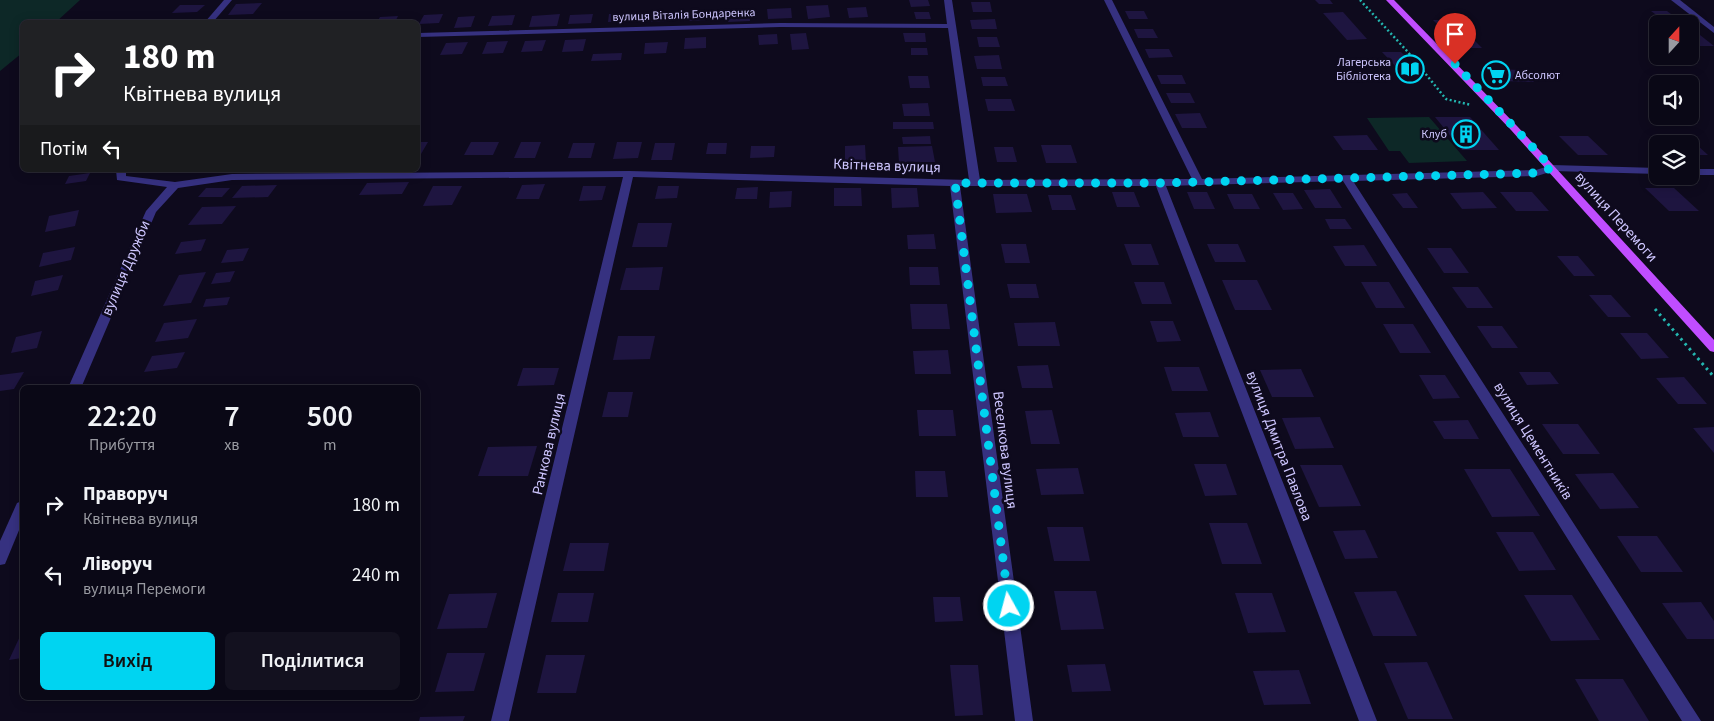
<!DOCTYPE html>
<html lang="uk">
<meta charset="utf-8">
<style>
:root{--surface:#0a0816;--page:#13111f;--text:#f1f3f6;--muted:#999aa1;--line:#2a2935;--accent:#00d4f1}
body{margin:0;font-family:"Source Sans 3",sans-serif;background:var(--page);color:var(--text);height:100vh;display:flex;flex-direction:column;font-size:19px;white-space:nowrap}
*{box-sizing:border-box;margin:0}
p{font-size:16px;color:var(--muted)}
.icon{flex:none;width:28px;height:28px;fill:none;stroke:currentColor;stroke-width:2;stroke-linecap:round;stroke-linejoin:round}
.map{position:relative;flex:1;overflow:hidden}
.drawer{position:absolute;left:20px;top:385px;width:400px;height:315px;display:flex;flex-direction:column;background:var(--surface);border-radius:8px;box-shadow:0 2px 12px #0003,0 0 0 1px var(--line)}
.drawer>*{flex:none}
.banner{position:absolute;left:20px;top:20px;width:400px;height:152px;border-radius:8px;box-shadow:0 2px 12px #0003,0 0 0 1px var(--line);background:#202124;color:#fff;overflow:hidden}
.needle{width:32px;rotate:21deg}
.tools{position:absolute;left:1649px;top:15px;display:grid;gap:10px}
.tools a{display:grid;place-items:center;width:50px;height:50px;border-radius:8px;background:var(--surface);box-shadow:0 2px 12px #0003,0 0 0 1px var(--line);font-size:25px}
.pin{position:absolute;display:grid;place-items:center;width:42px;height:42px;color:#fff;margin:-51px -21px;border-radius:50% 50% 50% 0;rotate:-45deg;box-shadow:0 0 5px #0007}
.pin .icon{rotate:45deg}
.me{position:absolute;width:55px;margin:-28px;rotate:353deg;stroke-linejoin:round;filter:drop-shadow(0 0 4px #0008)}
.turn{display:flex;align-items:center;gap:18px;height:105px;padding:0 20px;font-size:22px}
.turn .icon{width:65px;height:65px;stroke-width:2.5}
.turn b{display:block;font-size:35px;line-height:42px}
.then{display:flex;align-items:center;height:48px;padding:0 20px;background:#0003;gap:10px;font-size:19px}
.eta{display:flex;justify-content:space-evenly;align-items:center;height:85px;text-align:center}
.eta b{font-size:30px;font-weight:600;line-height:35px}
.primary-button{display:flex;gap:10px;margin-top:auto;padding:10px 20px}
.primary-button a{flex:1;height:58px;border-radius:8px;background:var(--accent);color:#111;font-size:20px;font-weight:600;line-height:58px;text-align:center}
.primary-button a+a{background:var(--page);color:var(--text)}
ul{padding:0;list-style:none}
li{display:flex;align-items:center;gap:15px;height:70px;padding:0 20px}
li div{flex:1}
li b{display:block;font-size:19px}
li em{font-style:normal}
.map>svg:first-child{display:block}
.green{fill:#0d2827}
.building{fill:#1e1540}
.lines{fill:none;stroke-linecap:round;stroke-linejoin:round}
.path-far1{stroke:#23b6b0;stroke-width:2.5;stroke-dasharray:2 2.5;stroke-linecap:butt}
.path{stroke:#23b6b0;stroke-width:3;stroke-dasharray:2.5 4;stroke-linecap:butt}
.street{fill:#363180;fill-rule:evenodd}
.primary{fill:#c04dff;fill-rule:evenodd}
.route{stroke:#00d4f1;stroke-width:9;stroke-dasharray:0 16.2}
.labels{text-anchor:middle;dominant-baseline:central;stroke-width:5;stroke-linejoin:round;paint-order:stroke}
.far-street-label{font-size:12px;fill:#cec6ff;stroke:#0e0a1d}
.far-poi-label{font-size:12px;fill:#cec6ff;stroke:#0e0a1d;text-anchor:end}
.street-label{font-size:15px;fill:#cec6ff;stroke:#0e0a1d}
</style>
<div class="map">
<svg width="1714" height="721" viewBox="0 0 1714 721">
<rect width="100%" height="100%" fill="#0e0a1d"/>
<g class="green">
<path d="M0 0H80L56 22H22V53L0 71Z"/>
<path d="M1429 117 1467 161 1409 163 1400 151H1389L1367 118Z"/>
</g>
<g class="building">
<path d="M909 0H928L930 6 911 7Z"/>
<path d="M1315 0H1330L1333 4H1319Z"/>
<path d="M971 2H990L992 12H973Z"/>
<path d="M262 3 253 14 228 15 236 4Z"/>
<path d="M180 5H205L197 12 172 13Z"/>
<path d="M828 5 830 17 808 19 806 6Z"/>
<path d="M866 7 868 17 849 18 847 8Z"/>
<path d="M791 8 792 18 768 19 767 9Z"/>
<path d="M749 10 750 21 728 22V11Z"/>
<path d="M707 11V20L689 21V12Z"/>
<path d="M1125 11H1144L1148 19H1129Z"/>
<path d="M1651 11H1667L1675 17H1659Z"/>
<path d="M671 12 670 21 646 22 647 13Z"/>
<path d="M914 12H929L931 19H916Z"/>
<path d="M1343 12 1367 39 1347 40 1323 13Z"/>
<path d="M633 13 632 21 608 22 609 14Z"/>
<path d="M443 14 439 23 419 24 424 15Z"/>
<path d="M560 14 557 26 529 27 532 16Z"/>
<path d="M593 14 591 23 568 24 570 15Z"/>
<path d="M515 15 512 25 488 26 492 16Z"/>
<path d="M398 16 395 22H377L380 17Z"/>
<path d="M475 16 471 27 454 28 458 17Z"/>
<path d="M995 19 997 29H972L970 20Z"/>
<path d="M1433 20H1452L1463 30H1443Z"/>
<path d="M1134 29H1153L1158 38H1138Z"/>
<path d="M806 33 809 49 792 50 790 34Z"/>
<path d="M903 33H925L926 42H905Z"/>
<path d="M777 34 778 44 759 45 758 35Z"/>
<path d="M1690 35H1700L1714 46H1695L1690 42Z"/>
<path d="M706 37V48L684 49 685 38Z"/>
<path d="M977 37H997L1000 47H979Z"/>
<path d="M1450 37H1471L1482 48H1461Z"/>
<path d="M586 39 583 51 562 52 565 40Z"/>
<path d="M546 40 542 51 521 52 525 41Z"/>
<path d="M508 41 503 53 482 54 487 42Z"/>
<path d="M468 42 462 54 440 55 446 43Z"/>
<path d="M668 42 666 53 644 54 645 43Z"/>
<path d="M911 48H927L928 55H911Z"/>
<path d="M1145 49H1169L1173 57 1149 58Z"/>
<path d="M1382 52H1401L1420 71H1400Z"/>
<path d="M622 53 621 60 591 61 593 54Z"/>
<path d="M999 55 1002 69H977L974 56Z"/>
<path d="M1487 69 1522 70 1534 82 1498 81Z"/>
<path d="M1157 75H1182L1186 84H1161Z"/>
<path d="M908 76H928L930 88H910Z"/>
<path d="M981 77H1005L1008 86H983Z"/>
<path d="M1166 93H1190L1195 103H1171Z"/>
<path d="M985 99H1011L1015 111H988Z"/>
<path d="M928 103 930 116H904L902 104Z"/>
<path d="M1200 113 1207 128H1182L1175 114Z"/>
<path d="M1435 117H1470L1499 150H1462Z"/>
<path d="M893 122H933L934 129H893Z"/>
<path d="M1367 135 1378 150H1343L1333 136Z"/>
<path d="M930 136 931 144H903L902 137Z"/>
<path d="M1559 136H1588L1608 155H1578Z"/>
<path d="M418 142H428L421 154H418Z"/>
<path d="M471 142H499L493 155H464Z"/>
<path d="M521 142H541L535 158H514Z"/>
<path d="M617 142H642L638 158 613 159Z"/>
<path d="M573 143H595L591 158H568Z"/>
<path d="M655 143H675L672 160H651Z"/>
<path d="M708 143H727L726 154H706Z"/>
<path d="M865 145 866 162H845V146Z"/>
<path d="M1041 145H1071L1077 163H1046Z"/>
<path d="M1690 145H1697L1708 155H1690Z"/>
<path d="M751 146H775L774 157 750 158Z"/>
<path d="M932 146 935 162 899 163 898 147Z"/>
<path d="M994 147H1013L1017 162H997Z"/>
<path d="M90 173 86 181 65 184 69 176Z"/>
<path d="M409 182 402 194 359 195 367 183Z"/>
<path d="M545 184 539 199H516L522 185Z"/>
<path d="M277 185 268 197 232 198 242 186Z"/>
<path d="M433 186H462L452 205 423 206Z"/>
<path d="M583 186H606L602 200 579 201Z"/>
<path d="M658 186H679L677 198 655 199Z"/>
<path d="M758 187 757 199H735L737 188Z"/>
<path d="M206 188H230L222 197H198Z"/>
<path d="M834 188H861L862 206H834Z"/>
<path d="M891 188H917L919 207 892 208Z"/>
<path d="M1645 188H1674L1699 211H1669Z"/>
<path d="M1330 189 1342 208H1315L1304 190Z"/>
<path d="M792 191 791 207 769 208 770 192Z"/>
<path d="M1112 192H1134L1140 207H1117Z"/>
<path d="M1187 192H1207L1215 209H1194Z"/>
<path d="M1483 192 1497 208 1462 209 1450 193Z"/>
<path d="M1500 192H1532L1549 211H1516Z"/>
<path d="M1273 193H1293L1303 209 1283 210Z"/>
<path d="M1407 193 1418 208H1403L1392 194Z"/>
<path d="M993 194H1027L1032 212 996 213Z"/>
<path d="M1227 194H1252L1260 209H1234Z"/>
<path d="M1048 195H1071L1076 210H1052Z"/>
<path d="M236 206 222 224 188 225 202 207Z"/>
<path d="M79 210 75 226 45 232 49 216Z"/>
<path d="M1325 219H1345L1352 229H1330Z"/>
<path d="M638 223H672L667 247H632Z"/>
<path d="M934 234 936 249H908L907 235Z"/>
<path d="M206 239 201 251 175 254 181 242Z"/>
<path d="M1001 244H1026L1030 263H1005Z"/>
<path d="M1124 244H1151L1159 265H1132Z"/>
<path d="M1207 244H1238L1246 262H1215Z"/>
<path d="M1364 245 1377 266H1345L1333 246Z"/>
<path d="M75 247 71 260 39 267 43 253Z"/>
<path d="M249 248 243 261 221 263 227 250Z"/>
<path d="M1427 248H1451L1469 273H1444Z"/>
<path d="M1557 256H1578L1595 276H1574Z"/>
<path d="M663 267 659 290H620L626 268Z"/>
<path d="M909 267H938L940 285H910Z"/>
<path d="M235 271 230 282 211 284 216 273Z"/>
<path d="M206 272 191 303 163 306 179 275Z"/>
<path d="M63 275 58 290 31 296 35 281Z"/>
<path d="M1222 280H1257L1272 310H1235Z"/>
<path d="M1134 282H1164L1172 304H1142Z"/>
<path d="M1361 282H1389L1405 308H1376Z"/>
<path d="M1007 284H1036L1039 298H1010Z"/>
<path d="M1452 287H1478L1493 308H1467Z"/>
<path d="M1589 295H1611L1631 317H1608Z"/>
<path d="M230 297 227 305 203 307 206 299Z"/>
<path d="M910 304H947L950 329H912Z"/>
<path d="M197 319 188 338 155 342 164 323Z"/>
<path d="M1150 321H1173L1181 341 1157 342Z"/>
<path d="M1055 322 1060 346H1018L1014 323Z"/>
<path d="M1383 324H1413L1431 353H1400Z"/>
<path d="M1477 326H1502L1518 348H1492Z"/>
<path d="M42 331 37 348 11 353 16 337Z"/>
<path d="M1620 333H1647L1669 358 1641 359Z"/>
<path d="M618 336H655L650 359 613 360Z"/>
<path d="M948 350 951 374H915L913 351Z"/>
<path d="M185 352 177 368 144 372 152 356Z"/>
<path d="M1048 365 1053 388H1022L1017 366Z"/>
<path d="M1164 367H1199L1208 391H1172Z"/>
<path d="M523 368H559L554 385 517 386Z"/>
<path d="M1301 369 1314 397H1272L1260 370Z"/>
<path d="M24 372 14 389 0 391V375Z"/>
<path d="M1519 372H1550L1559 384 1527 385Z"/>
<path d="M1419 375H1445L1460 398 1433 399Z"/>
<path d="M1684 377 1707 404H1678L1656 378Z"/>
<path d="M608 392H633L628 417H602Z"/>
<path d="M917 410H953L956 436H919Z"/>
<path d="M1052 410 1060 444H1031L1025 411Z"/>
<path d="M1210 412 1219 437H1183L1175 413Z"/>
<path d="M1320 417 1334 448 1295 449 1282 418Z"/>
<path d="M1468 420 1479 439H1444L1433 421Z"/>
<path d="M1542 424H1578L1600 454H1563Z"/>
<path d="M1714 427V453L1693 428Z"/>
<path d="M537 446 528 476H478L488 447Z"/>
<path d="M1194 464H1226L1237 495 1205 496Z"/>
<path d="M1300 465H1342L1361 506 1319 507Z"/>
<path d="M1078 468 1084 494 1041 495 1036 469Z"/>
<path d="M1464 469H1510L1540 516 1492 517Z"/>
<path d="M915 471H945L948 497H916Z"/>
<path d="M1613 473 1639 508 1600 509 1575 474Z"/>
<path d="M1209 523H1247L1262 564H1222Z"/>
<path d="M1047 527H1083L1090 561H1054Z"/>
<path d="M1365 530 1378 558 1345 559 1333 531Z"/>
<path d="M1496 532H1533L1556 570 1519 571Z"/>
<path d="M1617 536H1657L1683 572H1641Z"/>
<path d="M570 543H609L604 571H563Z"/>
<path d="M1054 591H1096L1104 629 1061 630Z"/>
<path d="M1396 591 1417 636H1373L1354 592Z"/>
<path d="M497 593 487 628 437 629 449 594Z"/>
<path d="M558 593H594L588 622H551Z"/>
<path d="M1235 593H1272L1286 632 1248 633Z"/>
<path d="M1524 595H1572L1600 640 1551 641Z"/>
<path d="M933 597H960L963 621 935 622Z"/>
<path d="M1701 602 1714 621V639H1687L1662 603Z"/>
<path d="M22 632V658L9 660Z"/>
<path d="M447 653H485L474 691 435 692Z"/>
<path d="M546 655H585L576 693H537Z"/>
<path d="M1427 662 1453 719H1408L1384 663Z"/>
<path d="M1105 664 1111 691 1072 692 1067 665Z"/>
<path d="M950 665H978L983 715 955 716Z"/>
<path d="M1299 670 1311 704 1264 705 1253 671Z"/>
<path d="M1575 679H1623L1649 721H1599Z"/>
<path d="M465 716 463 721H419L420 717Z"/>
</g>
<g class="lines">
<path class="path-far1" d="M1360 0 1407 51 1446 99 1471 105"/>
<path class="path" d="M1655 309 1714 377"/>
<g class="street">
<path d="M224 0H232L213 22H205Z"/>
<path d="M944 0H952L980 180 1192 179 1104 0H1112L1202 179 1536 170 1552 165 1658 168V174L1553 171 1537 176 1353 181 1701 721H1682L1343 181 1166 186 1377 721H1359L1156 186H960L1033 721H1015L950 186 633 177 509 721H491L623 177 232 180 178 188 156 212 81 388H68L146 211 167 187 117 180 116 170H126V176L175 182 232 174 629 171 969 180 948 28 780 27 418 37V33L780 23 947 24Z"/>
<path d="M1671 0H1680L1714 27V33Z"/>
<rect x="1690" y="169" width="24" height="6"/>
<path d="M22 501V523L5 564 0 565V541L17 503Z"/>
</g>
<path class="primary" d="M1386 0H1394L1517 126 1714 340V352L1710 351 1511 130Z"/>
</g>
<g class="lines">
<path class="route" d="M1009 606 955 183H1160L1536 173 1552 168 1455 64"/>
</g>
<defs>
<g id="library-ring" transform="scale(1.4375)"><circle r="9.5" fill="#0e0a1d" stroke="#00d4f1" stroke-width="1.5"/><path d="M-6-4Q-3-5.5-.7-3.5V5Q-3 3-6 4ZM6-4Q3-5.5 .7-3.5V5Q3 3 6 4Z" fill="#00d4f1"/></g>
<g id="supermarket-ring" transform="scale(1.4375)"><circle r="9.5" fill="#0e0a1d" stroke="#00d4f1" stroke-width="1.5"/><path d="M-6-5.5h2.5l.6 2H6L4.5 2H-2.5L-4.4-4H-6ZM-1.5 3.2a1.3 1.3 0 1 0 .1 0ZM3 3.2a1.3 1.3 0 1 0 .1 0Z" fill="#00d4f1"/></g>
<g id="building-ring" transform="scale(1.4375)"><circle r="9.5" fill="#0e0a1d" stroke="#00d4f1" stroke-width="1.5"/><path d="M-4-6H4V6H1V3H-1V6H-4ZM-2.5-4.3h1.7v1.8h-1.7ZM.8-4.3h1.7v1.8H.8ZM-2.5-1h1.7V.8h-1.7ZM.8-1h1.7V.8H.8Z" fill="#00d4f1"/></g>
</defs>
<g fill-rule="evenodd">
<use href="#library-ring" x="1410" y="69"/>
<use href="#supermarket-ring" x="1496" y="75"/>
<use href="#building-ring" x="1466" y="134"/>
</g>
<g class="labels">
<g class="far-street-label">
<text transform="translate(684 15) rotate(-2)">вулиця Віталія Бондаренка</text>
</g>
<g class="far-poi-label">
<text x="1391" y="62">Лагерська<tspan x="1391" dy="14">Бібліотека</tspan></text>
<text x="1515" y="75" text-anchor="start">Абсолют</text>
<text x="1447" y="134">Клуб</text>
</g>
<g class="street-label">
<text transform="translate(887 166) rotate(2)">Квітнева вулиця</text>
<text transform="translate(1616 217) rotate(48)">вулиця Перемоги</text>
<text transform="translate(126 268) rotate(-67)">вулиця Дружби</text>
<text transform="translate(1533 441) rotate(58)">вулиця Цементників</text>
<text transform="translate(549 444) rotate(-77)">Ранкова вулиця</text>
<text transform="translate(1279 446) rotate(69)">вулиця Дмитра Павлова</text>
<text transform="translate(1005 450) rotate(83)">Веселкова вулиця</text>
</g>
</g>
</svg>
<div class="tools">
<a><svg class="needle" viewBox="-14 -14 28 28"><path d="M0-13l5 13h-10z" fill="#e53935"/><path d="M0 13l5-13h-10z" fill="#999aa1"/></svg></a>
<a><svg class="icon" aria-label="sound" viewBox="0 0 24 24"><path d="M4 9h4l5-4v14l-5-4H4zM17 9q2 3 0 6"/></svg></a>
<a><svg class="icon" aria-label="layers" viewBox="0 0 24 24"><path d="M12 4l9 5-9 5-9-5zM3 14l9 5 9-5"/></svg></a>
</div>
<div class="pin" style="left:1455px;top:64px;background:#d93025"><svg class="icon" aria-label="arrive" viewBox="0 0 24 24"><path d="M6 21V4h12l-3 4 3 4H6"/></svg></div>
<svg class="me" style="left:1009px;top:606px" viewBox="-20 -20 40 40"><circle r="17" fill="#00d4f1" stroke="#fff" stroke-width="3"/><path d="M0-11L8 9 0 5-8 9z" fill="#fff"/></svg>
<div class="banner">
<div class="turn"><svg class="icon" aria-label="right" viewBox="0 0 24 24"><path d="M7 20v-9h11M14 6l5 5-5 5"/></svg><div><b>180 m</b>Квітнева вулиця</div></div>
<div class="then">Потім<svg class="icon" aria-label="left" viewBox="0 0 24 24"><path d="M17 20v-9H6M10 6l-5 5 5 5"/></svg></div>
</div>
<section class="drawer">
<div class="eta">
<div><b>22:20</b><p>Прибуття</p></div>
<div><b>7</b><p>хв</p></div>
<div><b>500</b><p>m</p></div>
</div>
<ul>
<li><svg class="icon" aria-label="right" viewBox="0 0 24 24"><path d="M7 20v-9h11M14 6l5 5-5 5"/></svg><div><b>Праворуч</b><p>Квітнева вулиця</p></div><em>180 m</em></li>
<li><svg class="icon" aria-label="left" viewBox="0 0 24 24"><path d="M17 20v-9H6M10 6l-5 5 5 5"/></svg><div><b>Ліворуч</b><p>вулиця Перемоги</p></div><em>240 m</em></li>
</ul>
<div class="primary-button"><a>Вихід</a><a>Поділитися</a></div>
</section>
</div>
